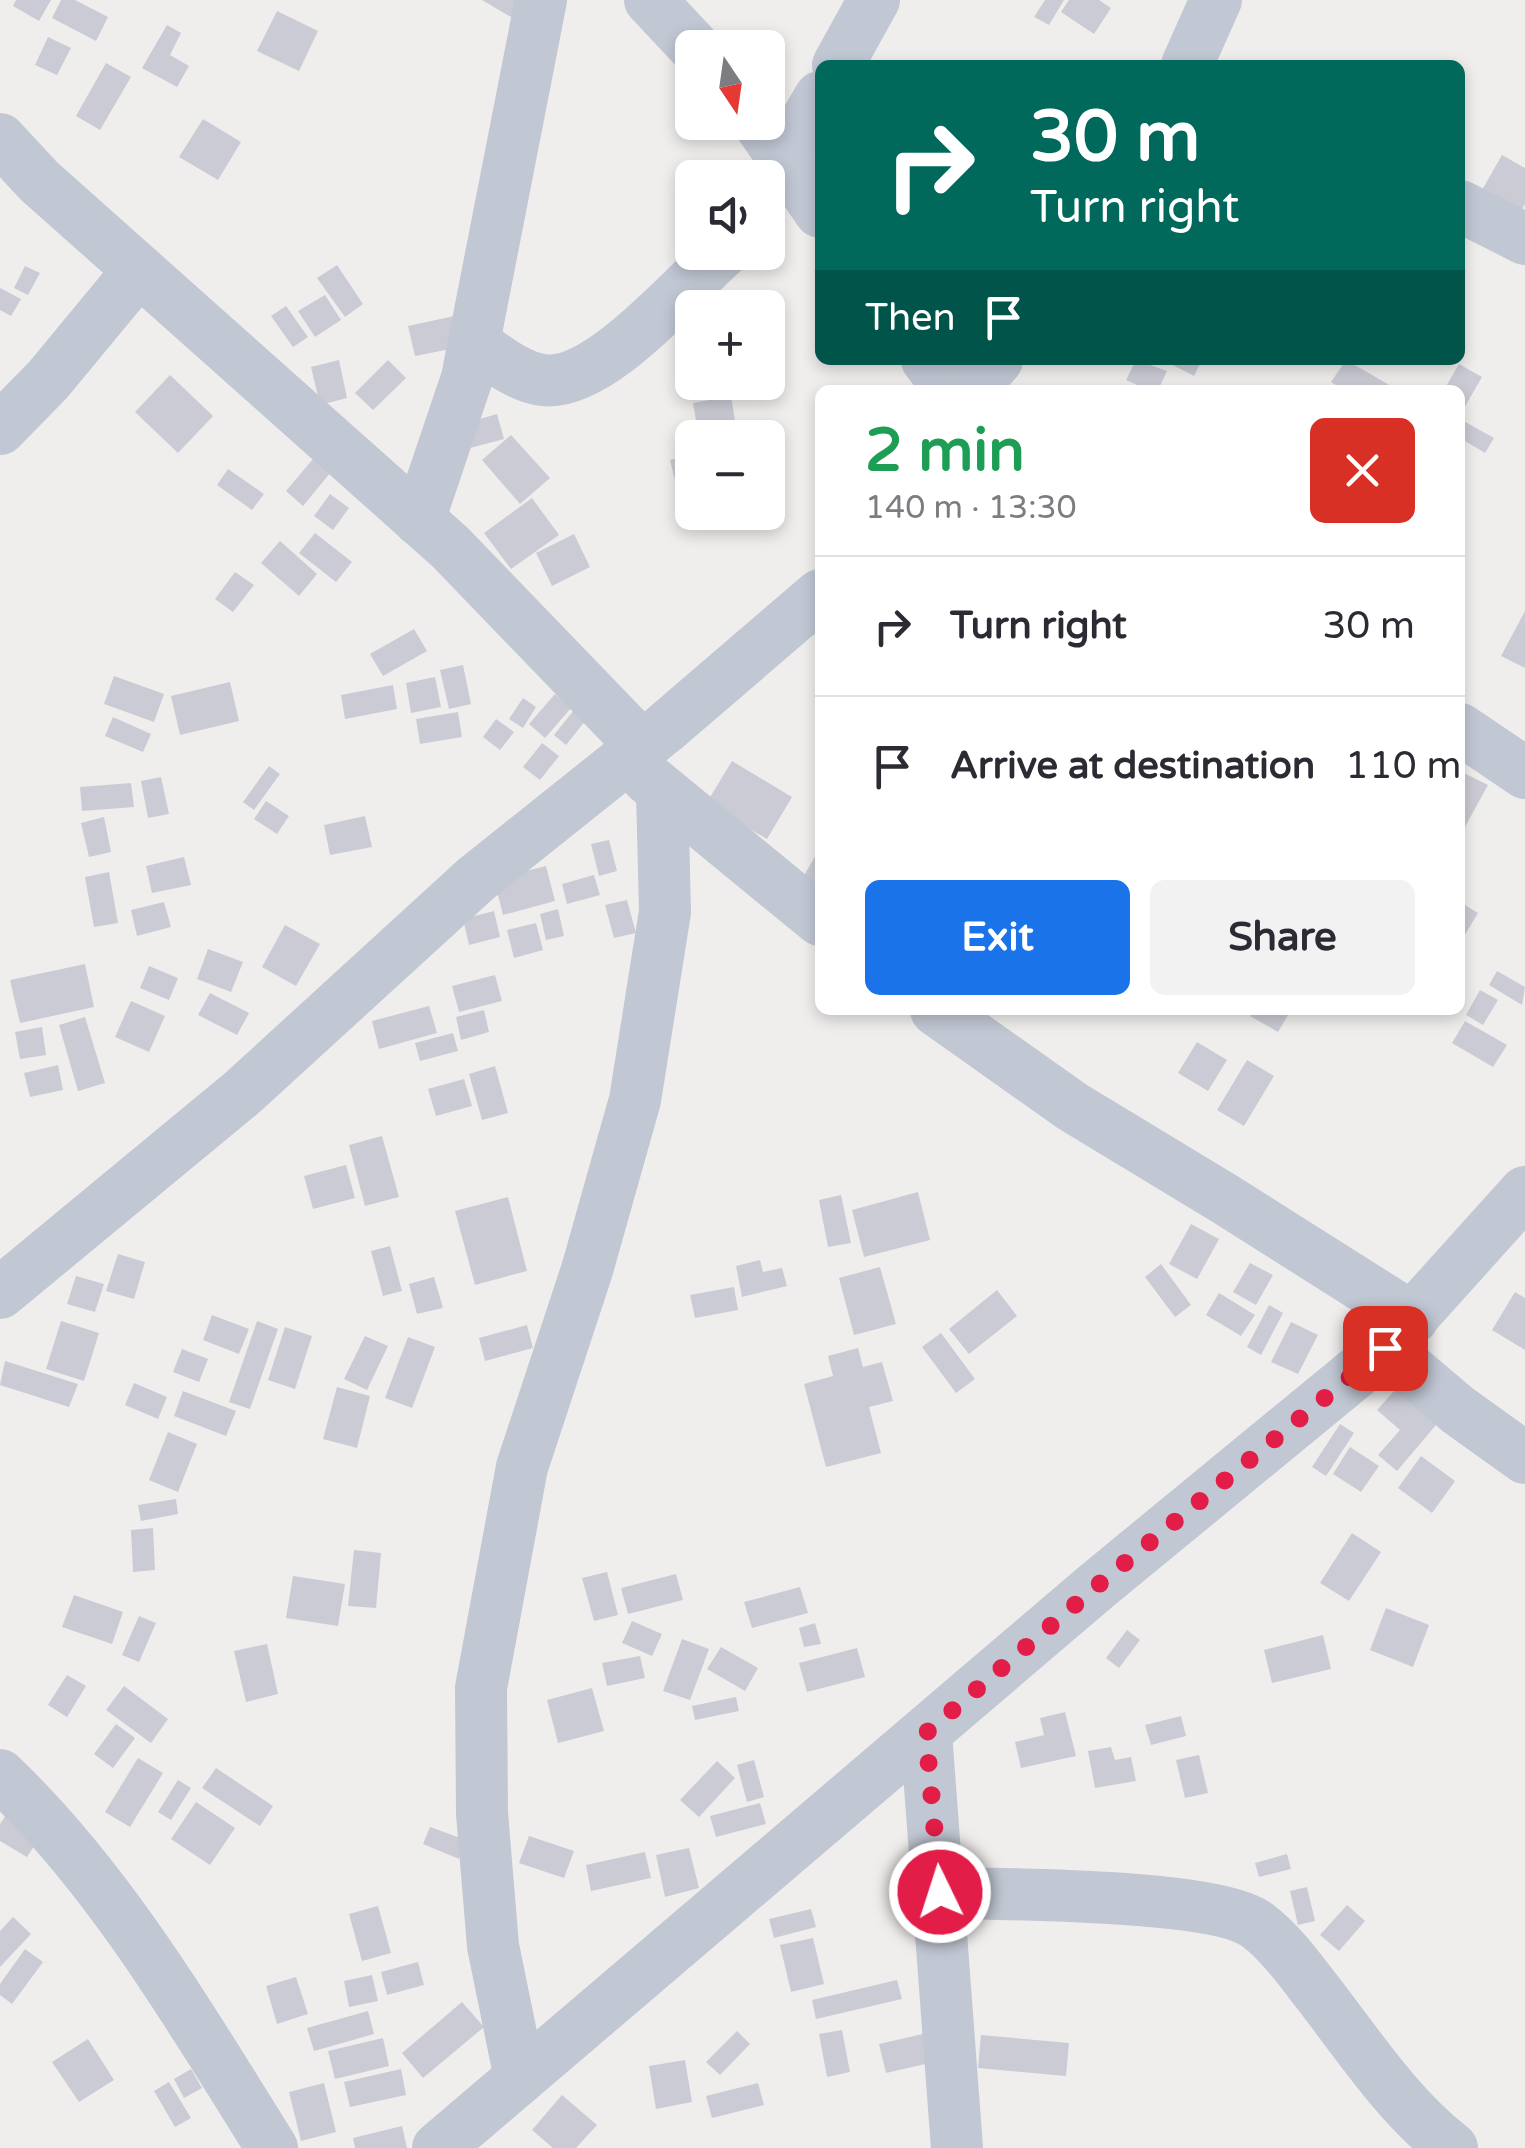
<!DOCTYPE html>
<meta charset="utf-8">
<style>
:root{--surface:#fff;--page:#f2f2f3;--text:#2b2b33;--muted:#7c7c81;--line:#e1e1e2;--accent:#1a73e8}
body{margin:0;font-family:"Varela Round",sans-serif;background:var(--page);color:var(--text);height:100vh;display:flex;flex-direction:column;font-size:38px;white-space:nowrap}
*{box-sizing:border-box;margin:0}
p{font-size:32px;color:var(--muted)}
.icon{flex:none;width:55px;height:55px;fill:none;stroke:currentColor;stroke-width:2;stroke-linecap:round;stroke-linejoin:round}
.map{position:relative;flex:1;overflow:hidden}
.drawer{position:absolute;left:815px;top:385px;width:650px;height:630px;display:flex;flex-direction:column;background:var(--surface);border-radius:15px;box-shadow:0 5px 15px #0003}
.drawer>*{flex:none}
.guide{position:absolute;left:815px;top:60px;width:650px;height:305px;border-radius:15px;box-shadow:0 5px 15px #0003;background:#00695c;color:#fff;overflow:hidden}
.needle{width:65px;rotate:167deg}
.controls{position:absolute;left:675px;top:30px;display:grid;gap:20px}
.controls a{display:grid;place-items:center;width:110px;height:110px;border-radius:15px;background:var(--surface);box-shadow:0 5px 15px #0003;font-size:50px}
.pin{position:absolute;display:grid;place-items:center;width:85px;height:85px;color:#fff;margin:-42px;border-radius:20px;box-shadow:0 5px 15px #0006}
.me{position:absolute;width:110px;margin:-55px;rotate:356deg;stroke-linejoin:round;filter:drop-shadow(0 0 8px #0008)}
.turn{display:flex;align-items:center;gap:35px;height:210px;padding:0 50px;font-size:45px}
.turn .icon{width:130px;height:130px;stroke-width:2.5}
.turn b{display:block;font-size:70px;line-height:85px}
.then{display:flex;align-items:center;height:95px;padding:0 50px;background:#0003;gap:20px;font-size:38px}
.round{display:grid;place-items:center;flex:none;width:105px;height:105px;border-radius:15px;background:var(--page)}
.overview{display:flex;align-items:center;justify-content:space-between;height:170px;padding:0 50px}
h1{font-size:60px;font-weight:700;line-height:75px;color:#1e9e55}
.cta{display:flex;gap:20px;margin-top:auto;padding:20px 50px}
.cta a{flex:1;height:115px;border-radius:15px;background:var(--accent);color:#fff;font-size:40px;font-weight:700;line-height:115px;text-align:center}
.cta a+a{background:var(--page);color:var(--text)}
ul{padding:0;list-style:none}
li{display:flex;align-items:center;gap:30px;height:140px;padding:0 50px;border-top:2px solid var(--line)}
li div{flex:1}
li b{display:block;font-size:38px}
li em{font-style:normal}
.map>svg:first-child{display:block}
.building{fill:#cacbd4}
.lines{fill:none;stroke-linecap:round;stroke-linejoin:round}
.minor{stroke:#c1c7d3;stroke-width:52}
.route{stroke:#e11d48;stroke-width:18;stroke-dasharray:0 32.4}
</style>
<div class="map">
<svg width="1525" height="2148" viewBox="0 0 1525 2148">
<rect width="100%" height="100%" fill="#f0eeed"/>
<g class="building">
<path d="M16 0H51L39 21 13 6Z"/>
<path d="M61 0H75L108 17 96 41 52 18Z"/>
<path d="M482 0H521L511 17Z"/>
<path d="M1045 0H1064L1049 25 1034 17Z"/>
<path d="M1069 0H1099L1111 8 1094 34 1061 12Z"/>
<path d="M277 11 318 31 299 71 257 51Z"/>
<path d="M167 25 181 33 170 55 189 66 177 87 142 68Z"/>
<path d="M48 37 71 48 57 75 35 65Z"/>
<path d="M106 63 131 77 100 130 76 116Z"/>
<path d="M203 119 241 142 218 180 179 157Z"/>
<path d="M1502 155 1525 168V204L1520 212 1482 190Z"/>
<path d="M337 265 363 304 345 317 317 278Z"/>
<path d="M25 266 40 273 28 295 14 288Z"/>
<path d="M0 288 21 299 11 316 0 310Z"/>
<path d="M325 295 341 320 315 337 298 311Z"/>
<path d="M286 306 308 337 293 347 271 316Z"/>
<path d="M459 315 466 346 415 356 408 326Z"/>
<path d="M339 360 347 398 320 405 311 367Z"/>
<path d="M388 360 406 378 373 410 355 393Z"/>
<path d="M1136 360 1167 371 1158 390H1148L1126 380Z"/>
<path d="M1163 360H1202L1194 376Z"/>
<path d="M1346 360 1398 390H1344L1331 382Z"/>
<path d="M1459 364 1482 377 1460 415V390H1444Z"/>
<path d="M170 375 213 416 178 453 135 412Z"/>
<path d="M731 396 737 433 699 438 693 403Z"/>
<path d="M497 414 504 439 470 448 463 424Z"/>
<path d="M1460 419 1494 438 1485 453 1460 438Z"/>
<path d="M511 435 550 478 520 504 482 460Z"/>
<path d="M318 453 335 467 303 506 286 491Z"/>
<path d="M692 455V507L682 509 670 460Z"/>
<path d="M228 469 264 494 252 510 217 485Z"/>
<path d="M330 494 349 508 333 530 314 516Z"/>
<path d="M532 498 559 535 511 569 484 533Z"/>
<path d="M315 533 352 562 336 582 299 553Z"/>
<path d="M574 534 590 567 552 586 536 553Z"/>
<path d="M280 541 317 574 299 596 261 563Z"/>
<path d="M235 572 254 585 233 612 215 599Z"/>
<path d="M1525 611V668L1501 656Z"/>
<path d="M414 629 427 651 383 676 370 654Z"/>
<path d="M463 665 471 704 449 709 440 670Z"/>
<path d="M114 676 164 694 154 722 104 704Z"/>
<path d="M435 677 441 707 411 713 406 683Z"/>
<path d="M230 682 239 721 180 735 171 696Z"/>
<path d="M393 685 397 709 345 719 341 695Z"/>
<path d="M555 694 571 708 545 738 529 724Z"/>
<path d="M523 698 536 707 523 728 509 719Z"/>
<path d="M574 710 586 720 566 745 554 735Z"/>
<path d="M458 712 462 737 420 744 416 719Z"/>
<path d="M113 717 151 734 143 752 105 736Z"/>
<path d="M496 719 514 732 500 750 483 737Z"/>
<path d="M542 743 559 756 540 780 523 767Z"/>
<path d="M732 761 792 797 767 839 706 804Z"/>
<path d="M269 766 280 774 254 810 243 802Z"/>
<path d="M1462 772 1488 785 1460 836V775Z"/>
<path d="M161 777 169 814 148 818 141 781Z"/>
<path d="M131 783 134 807 82 811 80 787Z"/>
<path d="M266 801 289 816 277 834 254 819Z"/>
<path d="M365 816 372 847 330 855 324 825Z"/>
<path d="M104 817 111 852 89 857 81 823Z"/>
<path d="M609 840 617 871 599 876 591 844Z"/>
<path d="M820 848V887L803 877Z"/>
<path d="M184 857 191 885 152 893 146 866Z"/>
<path d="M546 866 555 901 503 915 494 879Z"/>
<path d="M109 872 118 923 94 927 85 877Z"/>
<path d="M594 875 600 895 567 904 562 884Z"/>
<path d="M627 900 636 933 614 938 605 905Z"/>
<path d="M164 902 171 927 137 936 131 910Z"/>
<path d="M1460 902 1478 913 1460 943Z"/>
<path d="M558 909 564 936 546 940 540 914Z"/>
<path d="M494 911 500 937 469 945 463 919Z"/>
<path d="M536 923 543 950 514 958 507 930Z"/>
<path d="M285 925 320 944 296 986 262 967Z"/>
<path d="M208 949 243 962 231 992 197 979Z"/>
<path d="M85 964 94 1007 20 1023 10 980Z"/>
<path d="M149 966 178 978 169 1000 140 988Z"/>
<path d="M1497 971 1525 987 1522 1005 1489 985Z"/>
<path d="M495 975 502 1001 459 1012 452 986Z"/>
<path d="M1480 990 1498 1000 1483 1025 1466 1015Z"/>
<path d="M210 993 249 1013 237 1035 198 1015Z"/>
<path d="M131 1001 165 1016 149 1052 115 1037Z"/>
<path d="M429 1006 437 1033 379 1049 372 1021Z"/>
<path d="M484 1010 489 1032 461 1040 456 1017Z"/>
<path d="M1253 1010H1291L1278 1032 1250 1016Z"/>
<path d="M85 1017 105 1083 78 1091 59 1025Z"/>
<path d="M1465 1021 1507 1045 1493 1067 1452 1043Z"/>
<path d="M42 1027 46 1055 20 1059 15 1032Z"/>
<path d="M453 1033 458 1051 420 1061 415 1043Z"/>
<path d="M1197 1042 1227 1060 1208 1091 1178 1073Z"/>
<path d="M1247 1060 1274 1076 1244 1126 1217 1110Z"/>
<path d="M58 1065 63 1090 30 1097 24 1073Z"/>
<path d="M495 1066 508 1113 482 1120 469 1074Z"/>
<path d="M464 1079 472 1106 436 1116 428 1089Z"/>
<path d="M382 1136 399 1197 365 1206 349 1145Z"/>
<path d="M346 1165 355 1198 313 1209 304 1176Z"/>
<path d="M918 1192 930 1240 864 1257 852 1210Z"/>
<path d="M841 1195 851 1243 828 1247 819 1200Z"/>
<path d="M508 1197 527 1271 475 1285 455 1211Z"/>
<path d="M1191 1224 1219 1239 1197 1279 1169 1264Z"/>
<path d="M390 1246 402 1291 383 1296 371 1251Z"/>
<path d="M118 1254 145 1262 134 1299 106 1291Z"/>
<path d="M760 1260 763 1272 782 1268 787 1286 742 1297 736 1266Z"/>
<path d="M1250 1263 1273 1275 1256 1305 1233 1292Z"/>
<path d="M1161 1264 1191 1305 1175 1317 1145 1277Z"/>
<path d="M880 1267 896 1324 854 1335 839 1278Z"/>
<path d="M76 1276 104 1284 95 1312 67 1304Z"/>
<path d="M434 1277 443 1308 417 1314 409 1284Z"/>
<path d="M734 1287 738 1310 695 1318 690 1295Z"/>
<path d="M997 1290 1017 1316 969 1354 949 1329Z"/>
<path d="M1515 1292 1525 1298V1350L1492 1330Z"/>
<path d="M1219 1293 1255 1315 1241 1336 1206 1315Z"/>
<path d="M1269 1305 1283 1313 1261 1355 1247 1347Z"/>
<path d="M212 1315 249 1329 239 1354 203 1340Z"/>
<path d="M61 1321 99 1333 84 1381 46 1369Z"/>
<path d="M257 1321 278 1329 250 1409 229 1402Z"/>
<path d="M1291 1322 1318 1335 1298 1374 1271 1362Z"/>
<path d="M527 1325 533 1348 485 1361 479 1338Z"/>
<path d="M285 1327 312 1336 295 1389 268 1380Z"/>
<path d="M941 1333 975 1379 956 1393 922 1347Z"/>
<path d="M365 1336 388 1346 367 1390 344 1379Z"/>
<path d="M408 1337 435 1347 412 1408 385 1398Z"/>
<path d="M858 1348 863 1367 882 1362 893 1401 869 1407 881 1453 826 1467 804 1384 833 1376 828 1356Z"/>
<path d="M182 1349 208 1359 199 1382 173 1372Z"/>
<path d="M5 1361 78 1384 69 1407 0 1385Z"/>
<path d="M134 1383 167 1397 158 1419 125 1405Z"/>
<path d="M337 1387 370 1396 357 1448 323 1439Z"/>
<path d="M1395 1390 1436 1425 1397 1471 1378 1455 1400 1430 1377 1410Z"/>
<path d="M183 1391 236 1411 226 1436 174 1416Z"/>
<path d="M1340 1424 1354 1433 1326 1476 1312 1467Z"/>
<path d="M168 1432 197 1444 178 1492 149 1480Z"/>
<path d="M1350 1447 1379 1466 1361 1492 1333 1474Z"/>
<path d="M1421 1456 1455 1481 1432 1513 1398 1488Z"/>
<path d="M176 1499 178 1514 141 1521 138 1505Z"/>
<path d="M153 1528 155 1570 133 1572 131 1530Z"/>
<path d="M1352 1533 1381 1552 1349 1601 1320 1583Z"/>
<path d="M354 1550 381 1553 376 1608 348 1606Z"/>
<path d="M607 1572 618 1615 594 1621 582 1578Z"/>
<path d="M676 1574 683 1600 628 1614 621 1588Z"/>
<path d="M293 1576 345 1584 338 1626 286 1618Z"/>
<path d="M800 1587 808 1613 752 1628 744 1602Z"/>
<path d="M74 1595 123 1612 112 1644 62 1627Z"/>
<path d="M1386 1608 1429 1625 1413 1667 1370 1650Z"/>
<path d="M139 1616 156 1623 139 1662 122 1655Z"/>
<path d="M632 1621 662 1634 652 1656 622 1643Z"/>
<path d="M815 1623 821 1644 804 1647 799 1628Z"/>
<path d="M1127 1630 1140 1640 1119 1668 1106 1658Z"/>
<path d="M1323 1635 1331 1669 1272 1683 1264 1650Z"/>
<path d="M682 1639 709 1649 690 1700 663 1691Z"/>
<path d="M267 1644 278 1694 246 1702 234 1651Z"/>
<path d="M721 1647 758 1668 745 1691 707 1669Z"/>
<path d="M857 1648 865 1677 807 1692 799 1663Z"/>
<path d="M640 1656 645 1678 607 1686 602 1663Z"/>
<path d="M67 1675 86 1686 67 1717 48 1705Z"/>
<path d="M124 1686 168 1719 151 1743 106 1710Z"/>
<path d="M592 1688 604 1731 558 1743 547 1700Z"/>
<path d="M736 1697 739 1711 695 1720 692 1706Z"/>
<path d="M1065 1712 1076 1756 1021 1768 1015 1742 1044 1735 1040 1718Z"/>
<path d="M1181 1716 1186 1736 1151 1745 1145 1725Z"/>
<path d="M116 1724 135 1738 113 1768 94 1754Z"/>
<path d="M1111 1747 1115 1760 1131 1757 1136 1781 1095 1788 1088 1751Z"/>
<path d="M1199 1755 1208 1793 1185 1798 1176 1760Z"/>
<path d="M138 1758 163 1773 130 1827 105 1812Z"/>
<path d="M754 1760 764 1797 747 1802 737 1765Z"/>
<path d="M717 1761 735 1778 699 1817 680 1800Z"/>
<path d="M216 1768 273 1806 260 1826 202 1788Z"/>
<path d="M178 1780 191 1788 171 1820 158 1812Z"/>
<path d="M196 1802 235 1828 210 1865 171 1839Z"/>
<path d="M760 1803 766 1824 716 1837 710 1816Z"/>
<path d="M10 1809 44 1830 27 1857 0 1841V1824Z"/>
<path d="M430 1827 466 1840 459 1859 423 1844Z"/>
<path d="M529 1836 574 1851 564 1878 519 1863Z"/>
<path d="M689 1848 699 1888 665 1897 656 1855Z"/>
<path d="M645 1852 651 1878 591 1891 586 1865Z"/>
<path d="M1287 1854 1291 1869 1259 1877 1255 1863Z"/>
<path d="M1307 1887 1315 1921 1298 1925 1290 1891Z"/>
<path d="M1347 1905 1365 1921 1339 1951 1320 1935Z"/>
<path d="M378 1906 391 1953 362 1961 349 1914Z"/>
<path d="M811 1909 816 1927 774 1938 769 1919Z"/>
<path d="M13 1917 31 1934 0 1967V1931Z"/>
<path d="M813 1938 824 1984 791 1992 780 1945Z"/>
<path d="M25 1949 43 1962 12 2004 0 1995V1984Z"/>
<path d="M418 1962 424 1985 387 1995 381 1972Z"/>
<path d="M372 1975 378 2001 349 2007 344 1981Z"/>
<path d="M296 1977 308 2014 277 2024 266 1986Z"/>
<path d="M897 1980 902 1999 816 2019 812 2000Z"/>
<path d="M462 2002 484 2027 423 2078 402 2053Z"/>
<path d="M368 2011 374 2034 314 2051 307 2028Z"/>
<path d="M842 2030 850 2072 827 2077 819 2034Z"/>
<path d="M737 2031 750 2044 720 2075 706 2062Z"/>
<path d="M927 2033 934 2062 886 2073 879 2044Z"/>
<path d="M981 2035 1069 2043 1066 2076 978 2068Z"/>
<path d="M383 2038 389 2066 335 2079 328 2051Z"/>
<path d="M88 2039 114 2080 79 2102 52 2062Z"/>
<path d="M685 2060 692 2102 656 2109 649 2066Z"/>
<path d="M191 2069 202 2088 184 2098 174 2079Z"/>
<path d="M401 2069 406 2095 350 2107 344 2082Z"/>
<path d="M169 2082 191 2118 175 2127 154 2091Z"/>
<path d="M324 2083 336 2132 301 2141 289 2092Z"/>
<path d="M758 2083 764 2105 712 2118 706 2096Z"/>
<path d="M562 2095 597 2125 576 2148H553L532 2130Z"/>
<path d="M402 2126 407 2148H355L353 2138Z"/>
</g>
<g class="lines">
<g class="minor">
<path d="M650 0 695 48"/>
<path d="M838 65 874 0"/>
<path d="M1187 65 1216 0"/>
<path d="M758 122 820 212"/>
<path d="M0 139 39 181 450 547 642 746"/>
<path d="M783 160 820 97"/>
<path d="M1460 206 1525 239"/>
<path d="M474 343C494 357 518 377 543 380 598 388 682 288 723 252"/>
<path d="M927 360 950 390"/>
<path d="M971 390 997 360"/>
<path d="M0 429 48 380 139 270"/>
<path d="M419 520 467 378 541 0"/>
<path d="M1460 729 1525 773"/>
<path d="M647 778 820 920"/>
<path d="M936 1010 1073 1107 1225 1199 1413 1318"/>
<path d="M0 1293 243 1092 476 879 664 729 820 595"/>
<path d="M1385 1348 1458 1410 1525 1458"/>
<path d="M926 1733 957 2148"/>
<path d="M0 1775C111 1881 191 2019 272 2148"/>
<path d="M940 1893C1000 1894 1214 1894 1257 1925 1281 1943 1300 1970 1318 1993 1359 2046 1398 2106 1452 2148"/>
<path d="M520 2078 493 1946 482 1813 481 1688 522 1467 587 1270 635 1100 665 912 662 791"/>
<path d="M438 2148 1098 1585 1379 1354 1525 1192"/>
</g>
</g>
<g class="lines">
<path class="route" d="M940 1892 926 1733 1098 1585 1385 1348"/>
</g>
</svg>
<div class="controls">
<a><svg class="needle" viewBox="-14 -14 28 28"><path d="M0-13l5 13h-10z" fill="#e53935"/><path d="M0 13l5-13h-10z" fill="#7c7c81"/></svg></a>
<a><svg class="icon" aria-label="sound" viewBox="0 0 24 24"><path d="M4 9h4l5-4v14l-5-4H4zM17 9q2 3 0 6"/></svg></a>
<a>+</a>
<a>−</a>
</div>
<div class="pin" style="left:1385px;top:1348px;background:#d93025"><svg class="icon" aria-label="arrive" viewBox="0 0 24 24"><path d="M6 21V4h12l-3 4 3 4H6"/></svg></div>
<svg class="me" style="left:940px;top:1892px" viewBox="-20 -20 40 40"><circle r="17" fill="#e11d48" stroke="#fff" stroke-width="3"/><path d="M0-11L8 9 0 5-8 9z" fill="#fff"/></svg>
<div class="guide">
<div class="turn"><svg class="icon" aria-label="right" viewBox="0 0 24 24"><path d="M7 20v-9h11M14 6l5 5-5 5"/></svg><div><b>30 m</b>Turn right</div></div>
<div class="then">Then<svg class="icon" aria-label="arrive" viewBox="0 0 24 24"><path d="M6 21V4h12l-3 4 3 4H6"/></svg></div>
</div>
<section class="drawer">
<div class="overview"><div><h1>2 min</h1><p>140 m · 13:30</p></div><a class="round" style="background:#d93025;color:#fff"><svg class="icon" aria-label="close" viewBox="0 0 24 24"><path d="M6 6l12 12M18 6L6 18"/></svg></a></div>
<ul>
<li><svg class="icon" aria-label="right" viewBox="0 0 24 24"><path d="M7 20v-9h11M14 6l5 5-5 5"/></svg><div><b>Turn right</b></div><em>30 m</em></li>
<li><svg class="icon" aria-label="arrive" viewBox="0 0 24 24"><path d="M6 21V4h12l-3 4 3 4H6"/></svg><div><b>Arrive at destination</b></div><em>110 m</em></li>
</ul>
<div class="cta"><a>Exit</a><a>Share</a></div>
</section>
</div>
